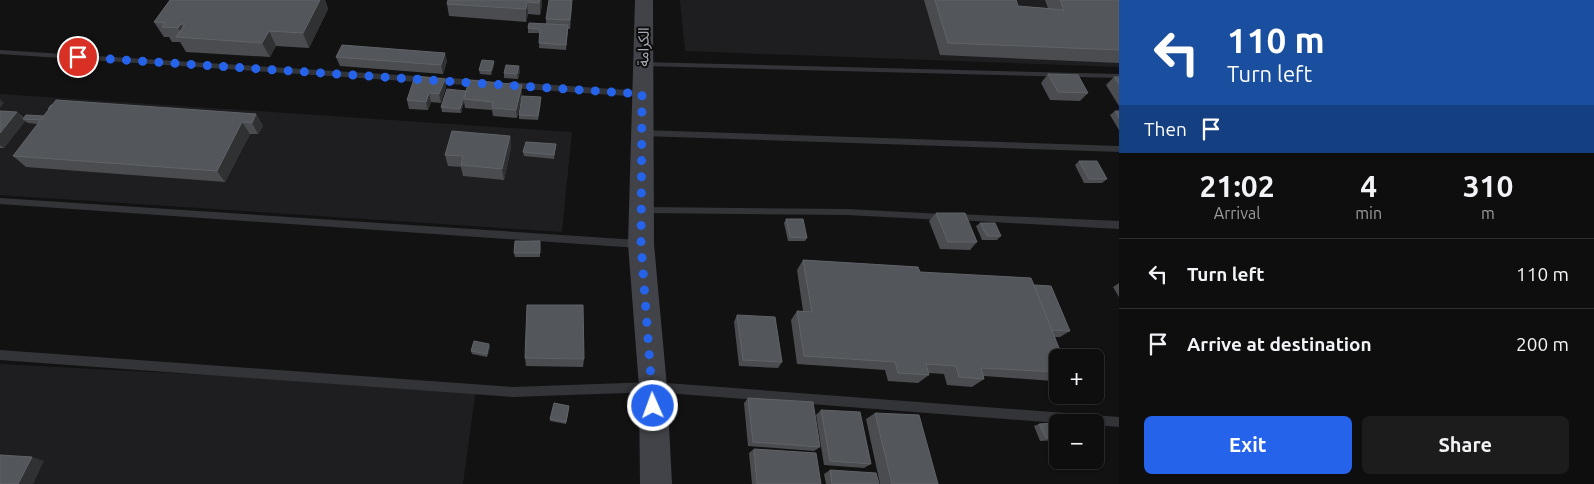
<!DOCTYPE html>
<meta charset="utf-8">
<style>
:root{--surface:#0e0e0e;--page:#1c1c1c;--text:#f1f3f6;--muted:#9b9c9e;--line:#2e2e2e;--accent:#2563eb}
body{margin:0;font-family:Ubuntu,"Noto Sans Arabic",sans-serif;background:var(--page);color:var(--text);height:100vh;display:flex;flex-direction:column;font-size:19px;white-space:nowrap}
*{box-sizing:border-box;margin:0}
p{font-size:16px;color:var(--muted)}
.icon{flex:none;width:28px;height:28px;fill:none;stroke:currentColor;stroke-width:2;stroke-linecap:round;stroke-linejoin:round}
.map{position:relative;flex:1;overflow:hidden}
.details{display:flex;flex-direction:column;background:var(--surface);width:475px}
.details>*{flex:none}
.banner{background:#1a4fa0;color:#fff;overflow:hidden}
.tools{position:absolute;left:1049px;top:349px;display:grid;gap:10px}
.tools a{display:grid;place-items:center;width:55px;height:55px;border-radius:8px;background:var(--surface);box-shadow:0 1px 4px #0004,0 0 0 1px var(--line);font-size:25px}
.pin{position:absolute;display:grid;place-items:center;width:42px;height:42px;color:#fff;margin:-21px;border:2px solid #fff;border-radius:50%;box-shadow:0 1px 5px #0007}
.me{position:absolute;width:55px;margin:-28px;rotate:358deg;stroke-linejoin:round;filter:drop-shadow(0 0 4px #0008)}
.turn{display:flex;align-items:center;gap:18px;height:105px;padding:0 25px;font-size:22px}
.turn .icon{width:65px;height:65px;stroke-width:2.5}
.turn b{display:block;font-size:35px;line-height:42px}
.then{display:flex;align-items:center;height:48px;padding:0 25px;background:#0003;gap:10px;font-size:19px}
.eta{display:flex;justify-content:space-evenly;align-items:center;height:85px;text-align:center}
.eta b{font-size:30px;font-weight:700;line-height:35px}
.primary-button{display:flex;gap:10px;margin-top:auto;padding:10px 25px}
.primary-button a{flex:1;height:58px;border-radius:8px;background:var(--accent);color:#fff;font-size:20px;font-weight:700;line-height:58px;text-align:center}
.primary-button a+a{background:var(--page);color:var(--text)}
ul{padding:0;list-style:none}
li{display:flex;align-items:center;gap:15px;height:70px;padding:0 25px;border-top:1px solid var(--line)}
li div{flex:1}
li b{display:block;font-size:19px}
li em{font-style:normal}
main{display:flex;flex:1;min-height:0}
.map>svg:first-child{display:block}
.built{fill:#1e1e20}
.lines{fill:none;stroke-linecap:round;stroke-linejoin:round}
.service{fill:#333438;fill-rule:evenodd}
.secondary{fill:#414348;fill-rule:evenodd}
.wall{fill:#4a4c4f}
.shaded-wall{fill:#2f3133}
.building{fill:#53565a;stroke:#606368}
.route{stroke:#2563eb;stroke-width:9;stroke-dasharray:0 16.2}
.labels{text-anchor:middle;dominant-baseline:central;stroke-width:4;stroke-linejoin:round;paint-order:stroke}
.street-label{font-size:15px;fill:#a4aab2;stroke:#0d0d0e}
</style>
<main>
<div class="map">
<svg width="1119" height="484" viewBox="0 0 1119 484">
<rect width="100%" height="100%" fill="#121213"/>
<g class="built">
<path d="M680 0H1119V67L685 51Z"/>
<path d="M0 94 572 132 562 232 0 195Z"/>
<path d="M0 364 476 389 463 484H0Z"/>
</g>
<g class="lines">
<g class="service">
<path d="M0 50 480 80 484 83 480 86 0 54Z"/>
<path d="M640 62 1119 74V78L643 66H640Z"/>
<path d="M510 82 642 91 646 94 642 97 510 88 506 85Z"/>
<path d="M642 130 1119 146V152L642 136 638 133Z"/>
<path d="M0 198 638 240 641 241 642 244 641 247 638 248 0 204Z"/>
<path d="M644 207 847 209 943 214 946 215 947 217 946 219 943 220 847 215 644 213 641 212 640 210 641 208Z"/>
<path d="M956 214 1119 221V229L956 220 953 219 952 217 953 215Z"/>
<path d="M0 350 513 387 653 382 1119 417V427L1095 425V422L1058 423 653 392 513 397 0 360Z"/>
</g>
<path class="secondary" d="M635 0H653L654 244 667 387 672 484H640L639 387 628 244Z"/>
</g>
<g class="wall">
<path d="M170 0H325L328 9 309 48 276 46 270 57 186 52 180 42H172L169 37H164L154 22Z"/>
<path d="M542 0V5L540 15 528 14 526 22 449 16 447 4Z"/>
<path d="M924 0H1016L1018 6 1048 8 1045 0H1119V63L940 55Z"/>
<path d="M572 5 570 29H568L566 50 539 48 540 33H528V28L546 24V19Z"/>
<path d="M336 57 447 61 443 74 340 66Z"/>
<path d="M494 65 491 75 480 74 479 70Z"/>
<path d="M520 71 518 79 504 78V73Z"/>
<path d="M1048 74 1088 93 1080 101 1050 100 1041 83Z"/>
<path d="M1114 77H1119V106L1106 85Z"/>
<path d="M445 79 446 87 441 103 431 102 428 110 409 109 407 100Z"/>
<path d="M466 93H522L517 118 493 116 492 110 465 108 464 102 461 113 442 112 441 107Z"/>
<path d="M541 102 538 120 519 119V115Z"/>
<path d="M48 109 256 114 263 126 258 134H250L225 182 26 167 13 156 38 124 28 123 25 121 4 148H0V111L17 112 24 118 44 116 49 110Z"/>
<path d="M1115 111H1119V130L1110 115Z"/>
<path d="M510 136 511 148 504 180 463 176 461 167 448 166 445 155Z"/>
<path d="M556 144 554 159 524 156 523 152Z"/>
<path d="M1079 161 1107 179 1102 183H1084L1075 165Z"/>
<path d="M936 213 977 242 970 250 940 249 929 221Z"/>
<path d="M786 219 807 238 805 241H788L784 223Z"/>
<path d="M980 223 1001 236 997 240H982L976 226Z"/>
<path d="M540 241V257H515L514 253Z"/>
<path d="M803 260 920 272 1034 285 1070 331 1060 337H1055L1058 358V379L1054 381 984 376V379L972 387 947 385 944 374 929 373V375L918 383 888 381 885 370 797 364 791 320 797 311H803L797 270Z"/>
<path d="M1119 283V297L1113 287Z"/>
<path d="M737 315 782 362 778 368 739 366 734 322Z"/>
<path d="M490 347 487 357 472 354 471 351Z"/>
<path d="M525 358 584 359 583 367 526 366Z"/>
<path d="M748 398 820 447 814 451 748 446 744 403Z"/>
<path d="M569 409 566 424 550 421V419Z"/>
<path d="M821 410 871 464 864 468 824 465 816 415Z"/>
<path d="M875 413 938 484H880L866 419Z"/>
<path d="M1039 424 1058 426V440L1040 441 1034 426Z"/>
<path d="M754 449 821 484H752L749 453Z"/>
<path d="M830 470 879 484H826L824 474Z"/>
</g>
<g class="shaded-wall">
<path d="M320 0H325L328 9 309 48 303 33Z"/>
<path d="M540 0H542V5L540 15Z"/>
<path d="M572 0V5L570 29V20Z"/>
<path d="M527 2 528 14 526 22V9Z"/>
<path d="M181 24 189 38 184 37 178 28Z"/>
<path d="M269 31 276 46 270 57 262 43Z"/>
<path d="M445 53 447 61 443 74 441 65Z"/>
<path d="M494 61V65L491 75V71Z"/>
<path d="M519 66 520 71 518 79 517 74Z"/>
<path d="M445 79 446 87 441 103 439 94Z"/>
<path d="M522 85V93L517 118 516 110Z"/>
<path d="M466 91 464 99V102L461 113 460 109Z"/>
<path d="M429 93 431 102 428 110 426 102Z"/>
<path d="M541 97V102L538 120V116Z"/>
<path d="M0 99 4 103 0 108Z"/>
<path d="M17 112 25 121 4 148 0 145V133Z"/>
<path d="M256 114 263 126 258 134 252 123Z"/>
<path d="M242 122 250 134 225 182 217 171Z"/>
<path d="M510 136 511 148 504 180 502 169Z"/>
<path d="M489 344 490 347 487 357V354Z"/>
<path d="M32 457 44 461 33 484H18Z"/>
</g>
<g class="building">
<path d="M170 0H320L303 33 269 31 262 43 176 37 185 24H181L178 28 162 27 165 23 154 22Z"/>
<path d="M448 0H540L539 3 527 2 526 9 447 4Z"/>
<path d="M549 0H572L570 20 546 19Z"/>
<path d="M935 0H1016L1018 6 1064 10 1060 0H1119V50L948 43Z"/>
<path d="M529 23 568 25 566 45 539 43 540 29 528 28Z"/>
<path d="M342 45 445 53 441 65 336 57Z"/>
<path d="M482 60 494 61 491 71 479 70Z"/>
<path d="M506 65 519 66 517 74 504 73Z"/>
<path d="M1048 74 1078 75 1088 93 1058 92Z"/>
<path d="M415 76 445 79 439 94 429 93 426 102 407 100Z"/>
<path d="M1114 77H1119V84Z"/>
<path d="M469 80 522 85 516 110 492 108 493 102 464 99Z"/>
<path d="M447 89 466 91 460 109 441 107Z"/>
<path d="M522 96 541 97 538 116 519 115Z"/>
<path d="M56 100 256 114 252 123 242 122 217 171 13 156Z"/>
<path d="M51 105H53L49 109H48Z"/>
<path d="M0 111 17 112 0 133Z"/>
<path d="M1115 111H1119V118Z"/>
<path d="M26 115 44 116 41 120 23 119Z"/>
<path d="M452 131 510 136 502 169 461 165 463 156 445 155Z"/>
<path d="M526 142 556 144 554 155 523 152Z"/>
<path d="M1079 161H1097L1107 179H1089Z"/>
<path d="M936 213H965L977 242H948Z"/>
<path d="M786 219H803L807 238 790 237Z"/>
<path d="M980 223H995L1001 236H987Z"/>
<path d="M515 241H540V253H514Z"/>
<path d="M803 260 918 267 920 272 1031 278 1063 358H1058V372L981 368 984 379 959 377 956 366 926 364 929 375 898 373 895 362 804 356 797 311 812 312Z"/>
<path d="M1034 285 1051 286 1070 331 1052 330Z"/>
<path d="M527 305H583L584 359 525 358Z"/>
<path d="M737 315 775 317 782 362 743 360Z"/>
<path d="M474 341 489 344 487 354 471 351Z"/>
<path d="M748 398 813 402 820 447 753 442Z"/>
<path d="M554 403 569 406 566 422 550 419Z"/>
<path d="M821 410 860 412 871 464 830 461Z"/>
<path d="M875 413 919 415 938 484H892Z"/>
<path d="M1056 423 1058 426V438H1046L1039 424Z"/>
<path d="M754 449 816 453 821 484H757Z"/>
<path d="M0 455 32 457 18 484H0Z"/>
<path d="M830 470 876 473 879 484H832Z"/>
</g>
<g class="lines">
<path class="route" d="M78 57 642 94 641 244 653 406"/>
</g>
<g class="labels">
<g class="street-label">
<text transform="translate(643 47) rotate(-89)">الكرامة</text>
</g>
</g>
</svg>
<div class="tools">
<a>+</a>
<a>−</a>
</div>
<div class="pin" style="left:78px;top:57px;background:#d93025"><svg class="icon" aria-label="arrive" viewBox="0 0 24 24"><path d="M6 21V4h12l-3 4 3 4H6"/></svg></div>
<svg class="me" style="left:653px;top:406px" viewBox="-20 -20 40 40"><circle r="17" fill="#2563eb" stroke="#fff" stroke-width="3"/><path d="M0-11L8 9 0 5-8 9z" fill="#fff"/></svg>
</div>
<section class="details">
<div class="banner">
<div class="turn"><svg class="icon" aria-label="left" viewBox="0 0 24 24"><path d="M17 20v-9H6M10 6l-5 5 5 5"/></svg><div><b>110 m</b>Turn left</div></div>
<div class="then">Then<svg class="icon" aria-label="arrive" viewBox="0 0 24 24"><path d="M6 21V4h12l-3 4 3 4H6"/></svg></div>
</div>
<div class="eta">
<div><b>21:02</b><p>Arrival</p></div>
<div><b>4</b><p>min</p></div>
<div><b>310</b><p>m</p></div>
</div>
<ul>
<li><svg class="icon" aria-label="left" viewBox="0 0 24 24"><path d="M17 20v-9H6M10 6l-5 5 5 5"/></svg><div><b>Turn left</b></div><em>110 m</em></li>
<li><svg class="icon" aria-label="arrive" viewBox="0 0 24 24"><path d="M6 21V4h12l-3 4 3 4H6"/></svg><div><b>Arrive at destination</b></div><em>200 m</em></li>
</ul>
<div class="primary-button"><a>Exit</a><a>Share</a></div>
</section>
</main>
